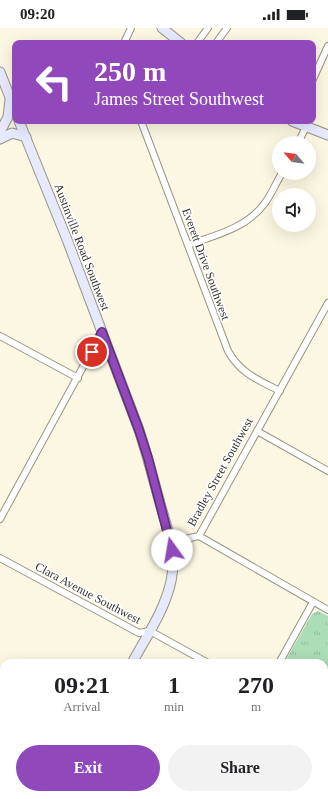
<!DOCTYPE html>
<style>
:root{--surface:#fff;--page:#f2f2f2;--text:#202124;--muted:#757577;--accent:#9048bb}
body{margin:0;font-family:"Times New Roman",serif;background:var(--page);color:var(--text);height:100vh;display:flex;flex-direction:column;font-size:15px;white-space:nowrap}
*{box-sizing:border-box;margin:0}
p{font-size:13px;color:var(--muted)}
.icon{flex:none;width:22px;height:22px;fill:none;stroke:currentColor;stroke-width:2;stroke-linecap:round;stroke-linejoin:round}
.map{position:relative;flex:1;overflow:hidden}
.sheet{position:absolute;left:0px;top:631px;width:328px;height:140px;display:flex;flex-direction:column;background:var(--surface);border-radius:12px 12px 0 0;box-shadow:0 4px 16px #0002}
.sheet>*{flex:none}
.hud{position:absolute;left:12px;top:12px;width:304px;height:84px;border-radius:8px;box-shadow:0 4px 16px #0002;background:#9048bb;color:#fff;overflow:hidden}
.needle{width:26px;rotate:298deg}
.controls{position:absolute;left:272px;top:108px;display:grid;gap:8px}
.controls a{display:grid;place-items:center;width:44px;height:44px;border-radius:50%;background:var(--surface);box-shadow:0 4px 16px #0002;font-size:20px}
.pin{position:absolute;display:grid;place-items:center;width:34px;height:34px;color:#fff;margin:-17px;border:2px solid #fff;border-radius:50%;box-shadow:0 1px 4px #0007}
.me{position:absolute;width:44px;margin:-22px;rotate:347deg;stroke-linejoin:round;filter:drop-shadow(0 0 3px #0008)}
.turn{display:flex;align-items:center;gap:14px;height:84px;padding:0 16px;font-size:18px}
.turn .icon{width:52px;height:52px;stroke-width:2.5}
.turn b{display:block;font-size:28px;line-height:34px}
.eta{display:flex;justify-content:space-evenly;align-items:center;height:68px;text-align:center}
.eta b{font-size:24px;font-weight:600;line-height:28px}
.cta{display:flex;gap:8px;margin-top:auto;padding:8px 16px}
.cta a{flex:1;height:46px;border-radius:24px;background:var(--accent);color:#fff;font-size:16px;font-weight:600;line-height:46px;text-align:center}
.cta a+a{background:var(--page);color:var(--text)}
.status{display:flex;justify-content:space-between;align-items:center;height:28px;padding:0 20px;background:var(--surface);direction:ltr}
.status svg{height:11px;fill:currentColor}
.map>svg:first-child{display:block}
.grass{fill:url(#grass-tufts)}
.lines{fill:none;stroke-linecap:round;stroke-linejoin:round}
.street-casing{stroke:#989482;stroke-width:8}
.secondary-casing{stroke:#989482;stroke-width:11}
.street{stroke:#fff;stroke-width:6}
.secondary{stroke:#e7eafe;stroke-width:9}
.route-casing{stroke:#5e2f7a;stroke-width:10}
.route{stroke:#9048bb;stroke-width:7}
.labels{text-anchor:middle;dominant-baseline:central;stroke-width:3.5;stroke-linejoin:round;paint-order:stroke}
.street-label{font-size:12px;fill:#35342c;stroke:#fff}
</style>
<div class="status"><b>09:20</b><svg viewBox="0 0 49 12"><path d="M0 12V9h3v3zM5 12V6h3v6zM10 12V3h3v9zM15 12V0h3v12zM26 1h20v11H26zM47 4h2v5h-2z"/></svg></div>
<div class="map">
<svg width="328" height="771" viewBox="0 0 328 771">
<defs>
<pattern id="grass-tufts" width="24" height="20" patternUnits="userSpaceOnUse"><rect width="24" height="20" fill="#abddb6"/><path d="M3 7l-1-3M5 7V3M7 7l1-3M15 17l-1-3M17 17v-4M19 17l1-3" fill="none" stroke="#94be9d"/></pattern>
</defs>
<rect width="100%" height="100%" fill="#fbf7e2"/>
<g class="grass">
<path d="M318 583 328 588V643L324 651V635H284L312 586Z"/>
<path d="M324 673 328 675V693L324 691Z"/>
</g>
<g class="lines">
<g class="street-casing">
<g id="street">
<path d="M124 15 131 0"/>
<path d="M197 15 208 0"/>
<path d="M216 15 227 0"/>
<path d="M313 51 328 18"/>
<path d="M141 93 228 323C240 345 258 352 280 363"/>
<path d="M298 115 306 99"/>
<path d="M188 217C216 207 247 200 265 175 272 165 276 155 282 145"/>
<path d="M0 308 78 350"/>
<path d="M257 403 328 443"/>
<path d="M0 491 102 304"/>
<path d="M199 508 328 582"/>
<path d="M171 514 199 508 328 275"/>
<path d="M0 530 139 605 150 603 208 635"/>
<path d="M279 635 313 574"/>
<path d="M324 699 328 701"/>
<path d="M5 771 7 767"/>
<path d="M202 771 204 767"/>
</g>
</g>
<g class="secondary-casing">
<g id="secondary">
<path d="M162 0 181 15"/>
<path d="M0 44 15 82"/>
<path d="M19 93 68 214 139 402C147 426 153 450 160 475 167 501 177 525 171 553 165 582 146 609 132 635"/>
<path d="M292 93 328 107"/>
<path d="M0 104 8 89 10 72"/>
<path d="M0 111 12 105 26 109"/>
<path d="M0 740 4 742"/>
<path d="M49 767 60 771"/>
<path d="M74 771 87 767"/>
</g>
</g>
<use href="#street" class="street"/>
<use href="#secondary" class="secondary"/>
</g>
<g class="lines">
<g class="route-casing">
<path id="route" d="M92 324 102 304 139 402 148 430 172 522"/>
</g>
<use href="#route" class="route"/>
</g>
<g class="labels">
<g class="street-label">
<text transform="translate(82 219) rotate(69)">Austinville Road Southwest</text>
<text transform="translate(206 236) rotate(70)">Everett Drive Southwest</text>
<text transform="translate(220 444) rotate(-61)">Bradley Street Southwest</text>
<text transform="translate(88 565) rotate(28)">Clara Avenue Southwest</text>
</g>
</g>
</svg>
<div class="controls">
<a><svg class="needle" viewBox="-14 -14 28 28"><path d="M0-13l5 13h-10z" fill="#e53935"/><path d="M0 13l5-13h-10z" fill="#757577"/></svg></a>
<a><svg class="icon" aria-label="sound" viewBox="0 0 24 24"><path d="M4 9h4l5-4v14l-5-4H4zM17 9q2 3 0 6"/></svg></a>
</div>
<div class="pin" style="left:92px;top:324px;background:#d93025"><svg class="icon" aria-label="arrive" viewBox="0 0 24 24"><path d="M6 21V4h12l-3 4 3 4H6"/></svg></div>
<svg class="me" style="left:172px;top:522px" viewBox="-20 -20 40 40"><circle r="19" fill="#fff"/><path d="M0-13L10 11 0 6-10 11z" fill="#9048bb"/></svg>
<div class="hud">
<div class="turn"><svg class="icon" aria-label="left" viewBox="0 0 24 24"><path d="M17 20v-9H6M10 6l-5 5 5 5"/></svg><div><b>250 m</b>James Street Southwest</div></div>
</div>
<section class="sheet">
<div class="eta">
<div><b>09:21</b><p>Arrival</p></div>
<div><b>1</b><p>min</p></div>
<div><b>270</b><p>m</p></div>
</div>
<div class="cta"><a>Exit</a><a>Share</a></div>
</section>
</div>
